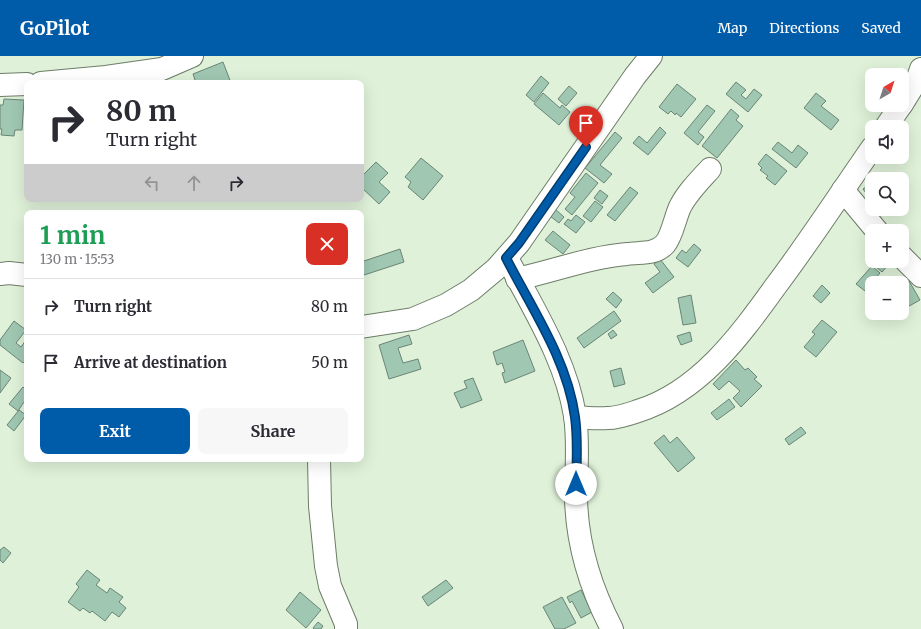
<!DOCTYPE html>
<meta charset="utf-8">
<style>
:root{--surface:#fff;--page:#f7f7f7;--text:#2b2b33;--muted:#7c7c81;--line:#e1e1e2;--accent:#005ca9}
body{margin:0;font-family:Merriweather,serif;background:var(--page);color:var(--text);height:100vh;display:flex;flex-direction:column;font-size:15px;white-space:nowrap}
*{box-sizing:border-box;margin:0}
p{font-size:13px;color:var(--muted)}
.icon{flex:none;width:22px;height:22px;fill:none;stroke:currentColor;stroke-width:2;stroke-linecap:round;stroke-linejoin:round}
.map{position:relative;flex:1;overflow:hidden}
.details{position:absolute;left:24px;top:154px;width:340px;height:252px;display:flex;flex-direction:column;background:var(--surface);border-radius:8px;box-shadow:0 4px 16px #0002}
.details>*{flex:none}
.top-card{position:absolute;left:24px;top:24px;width:340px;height:122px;border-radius:8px;box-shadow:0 4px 16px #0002;background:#fff;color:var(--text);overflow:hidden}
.needle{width:26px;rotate:39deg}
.controls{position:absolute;left:865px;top:12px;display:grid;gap:8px}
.controls a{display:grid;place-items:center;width:44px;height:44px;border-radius:8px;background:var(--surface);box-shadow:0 4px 16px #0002;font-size:20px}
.pin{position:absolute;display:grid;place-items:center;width:34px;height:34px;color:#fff;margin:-41px -17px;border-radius:50% 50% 50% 0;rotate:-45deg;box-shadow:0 0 4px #0007}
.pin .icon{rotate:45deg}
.me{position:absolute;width:44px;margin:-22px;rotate:0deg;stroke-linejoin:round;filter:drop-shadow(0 0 3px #0008)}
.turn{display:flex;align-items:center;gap:14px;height:84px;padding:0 16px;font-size:18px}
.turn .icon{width:52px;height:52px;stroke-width:2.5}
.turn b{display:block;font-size:28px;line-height:34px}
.lanes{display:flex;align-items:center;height:38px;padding:0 16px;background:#0003;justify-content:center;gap:20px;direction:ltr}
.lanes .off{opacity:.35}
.round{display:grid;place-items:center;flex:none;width:42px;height:42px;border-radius:8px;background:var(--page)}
.headline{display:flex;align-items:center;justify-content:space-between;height:68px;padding:0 16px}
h1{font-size:24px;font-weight:700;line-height:30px;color:#1e9e55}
.cta{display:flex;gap:8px;margin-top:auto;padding:8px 16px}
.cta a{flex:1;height:46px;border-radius:8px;background:var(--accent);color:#fff;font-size:16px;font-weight:700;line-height:46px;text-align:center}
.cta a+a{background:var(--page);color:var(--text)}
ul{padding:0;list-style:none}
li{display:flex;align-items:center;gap:12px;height:56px;padding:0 16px;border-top:1px solid var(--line)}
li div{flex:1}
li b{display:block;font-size:15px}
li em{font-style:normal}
header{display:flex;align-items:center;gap:24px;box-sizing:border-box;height:56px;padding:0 20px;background:var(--accent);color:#fff}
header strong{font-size:19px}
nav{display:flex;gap:22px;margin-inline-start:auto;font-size:14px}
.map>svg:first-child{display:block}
.building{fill:#9fc7b1;stroke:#6b8577}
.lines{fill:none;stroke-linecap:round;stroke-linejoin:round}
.minor-casing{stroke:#6d7d67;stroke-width:24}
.minor{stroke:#fff;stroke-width:22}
.route-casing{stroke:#003c6e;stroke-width:10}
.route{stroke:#005ca9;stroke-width:7}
</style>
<header>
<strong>GoPilot</strong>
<nav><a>Map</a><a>Directions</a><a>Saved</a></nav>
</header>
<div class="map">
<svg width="921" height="573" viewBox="0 0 921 573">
<rect width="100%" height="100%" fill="#dff1d9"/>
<g class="building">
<path d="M223 6 231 27H196L193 18Z"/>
<path d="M541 20 549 27 534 46 526 39Z"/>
<path d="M156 23 157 27H146L145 24Z"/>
<path d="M736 26 746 34 741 39 746 43 754 33 762 39 748 56 726 38Z"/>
<path d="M677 28 696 43 681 61 676 57 675 59 671 55 668 58 659 51Z"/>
<path d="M569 30 577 37 566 50 558 43Z"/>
<path d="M543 37 560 52 562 49 570 56 559 69 534 48Z"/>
<path d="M816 37 826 45 821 50 839 64 831 74 804 52Z"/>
<path d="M4 43 24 44 22 74H15L14 80 1 79 2 73H0V49H3Z"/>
<path d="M707 49 715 55 698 76 704 81 698 89 684 77Z"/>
<path d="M731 53 739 60 736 64 743 70 717 102 702 90Z"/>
<path d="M660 71 666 77 648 99 633 87 639 80 647 87Z"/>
<path d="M615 76 622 82 600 109 612 118 604 127 585 112Z"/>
<path d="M778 86 792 97 798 89 808 97 796 112 772 93Z"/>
<path d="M766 98 787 115 775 129 766 122 768 120 760 114 762 112 758 108Z"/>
<path d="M421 102 443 120 423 144 408 131 411 126 405 121Z"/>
<path d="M376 106 388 117 379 126 390 136 379 148 361 131V121Z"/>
<path d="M586 117 598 127 572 159 565 153 575 141 570 137Z"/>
<path d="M870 128 872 131V145L863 133Z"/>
<path d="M630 131 638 137 615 165 607 159Z"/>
<path d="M600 134 608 140 602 148 594 142Z"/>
<path d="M595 145 603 151 591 166 583 160Z"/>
<path d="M555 153 564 161 559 167 550 160Z"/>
<path d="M576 159 585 166 576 177 564 168 568 163 571 165Z"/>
<path d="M553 175 570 189 563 198 545 184Z"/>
<path d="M694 188 701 194 688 211 676 202 682 194 686 197Z"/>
<path d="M400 193 404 206 361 220V206Z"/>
<path d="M660 203 674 221 653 237 645 227 660 216 654 208Z"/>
<path d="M872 204V205H888L890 207 882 216 870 206Z"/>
<path d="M872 210 880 217 865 235 856 228Z"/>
<path d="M909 225 920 244 902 254V229Z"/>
<path d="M822 229 830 237 821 247 813 240Z"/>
<path d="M613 236 622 244 616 252 606 243Z"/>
<path d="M691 239 696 267 683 269 678 242Z"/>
<path d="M614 255 621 265 584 292 577 282Z"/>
<path d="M822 264 837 276 816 301 804 291 815 278 812 276Z"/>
<path d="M14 265 26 274 16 287 21 291 26 284 27 285V303L23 307 0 289V284Z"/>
<path d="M613 274 617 279 611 283 608 278Z"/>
<path d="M690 276 692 285 681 289 677 280Z"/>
<path d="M409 279 412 288 398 292 403 307 418 303 421 313 389 323 379 289Z"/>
<path d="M523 284 535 315 505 327 502 317 505 316 502 307 497 309 493 296Z"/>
<path d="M736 304 745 314 748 312 757 321 754 323 762 330 741 351 733 342 740 335 729 325 719 334 713 328Z"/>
<path d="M621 312 625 328 614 331 610 315Z"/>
<path d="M0 314 11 322 0 337Z"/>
<path d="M473 322 482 344 461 352 454 337 467 332 464 325Z"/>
<path d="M23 331 27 334V348L24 346 18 355 9 348Z"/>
<path d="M729 343 735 351 717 364 711 357Z"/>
<path d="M19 354 26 359 14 375 7 369Z"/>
<path d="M801 371 806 377 789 389 785 383Z"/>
<path d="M664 379 670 387 677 381 695 402 678 416 654 387Z"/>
<path d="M4 491 11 497 3 507 0 504V494Z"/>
<path d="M87 514 100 524 96 529 107 537 110 532 123 541 119 546 126 552 119 561 112 556 105 565 92 555 90 557 83 552 80 555 68 546 79 531 76 528Z"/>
<path d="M446 524 453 532 428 550 422 541Z"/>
<path d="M581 534 592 556 581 562 572 545 570 547 567 541Z"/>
<path d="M300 536 321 554 306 572 286 554Z"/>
<path d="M562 541 576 567 564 573H555L543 551Z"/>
<path d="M318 566 323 570 321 573H314L313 572Z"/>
</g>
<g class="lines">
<g class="minor-casing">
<g id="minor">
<path d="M41 27 106 21 162 13 192 0"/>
<path d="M0 29 27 28"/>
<path d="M902 48 918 22 921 13"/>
<path d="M886 71 901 49"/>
<path d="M843 134 877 175"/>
<path d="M902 201 921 220"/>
<path d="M507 202C533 253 566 303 575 360 579 387 576 415 576 442 577 488 591 533 612 573"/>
<path d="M0 218 9 217 27 219"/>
<path d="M517 223C554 215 590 201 627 198 640 196 655 199 665 188 672 180 675 162 680 151 687 137 699 125 710 113"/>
<path d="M361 271 413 263 446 249 471 234 496 213 519 187 635 20 651 0"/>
<path d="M575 361C586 362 597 363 608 362 618 362 629 358 638 355 699 336 739 281 775 231 809 186 840 138 872 92"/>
<path d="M319 403 320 450 326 510 330 530 346 568V573"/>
</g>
</g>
<use href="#minor" class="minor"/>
</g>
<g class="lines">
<g class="route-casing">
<path id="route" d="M576 428C577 406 578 383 575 361 567 303 532 253 506 202L519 187 586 91"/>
</g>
<use href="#route" class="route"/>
</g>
</svg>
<div class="controls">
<a><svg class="needle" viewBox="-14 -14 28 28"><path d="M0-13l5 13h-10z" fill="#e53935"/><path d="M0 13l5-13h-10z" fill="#7c7c81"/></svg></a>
<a><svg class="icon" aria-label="sound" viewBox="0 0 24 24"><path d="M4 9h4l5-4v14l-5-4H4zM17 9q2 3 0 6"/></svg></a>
<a><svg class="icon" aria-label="search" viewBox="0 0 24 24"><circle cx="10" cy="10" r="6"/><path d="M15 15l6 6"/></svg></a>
<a>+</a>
<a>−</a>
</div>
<div class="pin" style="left:586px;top:91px;background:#d93025"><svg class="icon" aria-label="arrive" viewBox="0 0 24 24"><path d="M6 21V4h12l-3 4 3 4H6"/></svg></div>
<svg class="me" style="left:576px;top:428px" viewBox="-20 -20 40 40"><circle r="19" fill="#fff"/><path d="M0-13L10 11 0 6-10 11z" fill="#005ca9"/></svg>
<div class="top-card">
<div class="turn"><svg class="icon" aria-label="right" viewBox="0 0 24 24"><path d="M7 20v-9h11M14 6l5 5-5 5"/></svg><div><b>80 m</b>Turn right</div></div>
<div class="lanes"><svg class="icon off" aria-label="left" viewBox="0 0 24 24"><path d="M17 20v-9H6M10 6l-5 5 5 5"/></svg><svg class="icon off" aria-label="ahead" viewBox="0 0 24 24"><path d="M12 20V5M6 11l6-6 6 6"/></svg><svg class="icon" aria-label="right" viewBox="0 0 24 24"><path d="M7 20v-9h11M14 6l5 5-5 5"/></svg></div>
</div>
<section class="details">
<div class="headline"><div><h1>1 min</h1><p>130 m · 15:53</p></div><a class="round" style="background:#d93025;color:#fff"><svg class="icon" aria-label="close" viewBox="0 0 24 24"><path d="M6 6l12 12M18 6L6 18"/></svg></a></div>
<ul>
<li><svg class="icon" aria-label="right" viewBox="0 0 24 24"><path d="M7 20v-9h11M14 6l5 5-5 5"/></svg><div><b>Turn right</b></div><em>80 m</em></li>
<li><svg class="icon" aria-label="arrive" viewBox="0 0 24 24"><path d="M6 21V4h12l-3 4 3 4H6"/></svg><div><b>Arrive at destination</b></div><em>50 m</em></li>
</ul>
<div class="cta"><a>Exit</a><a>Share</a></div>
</section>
</div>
